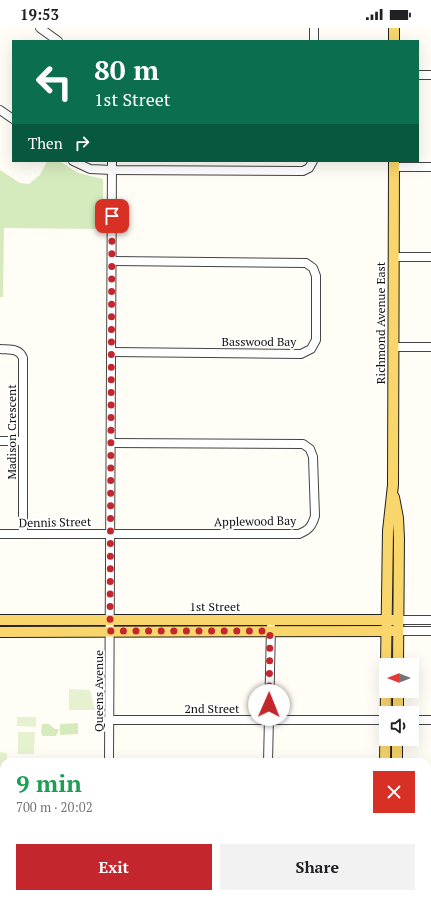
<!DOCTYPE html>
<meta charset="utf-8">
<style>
:root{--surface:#fff;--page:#f2f2f2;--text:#202124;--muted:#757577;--accent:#c4262e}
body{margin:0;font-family:"PT Serif",serif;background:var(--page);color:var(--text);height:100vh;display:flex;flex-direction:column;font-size:15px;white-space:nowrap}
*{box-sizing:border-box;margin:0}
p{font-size:13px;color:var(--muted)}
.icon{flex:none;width:22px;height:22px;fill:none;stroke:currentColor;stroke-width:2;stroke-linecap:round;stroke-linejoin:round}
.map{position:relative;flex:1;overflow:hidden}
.details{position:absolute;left:0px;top:730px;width:431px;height:140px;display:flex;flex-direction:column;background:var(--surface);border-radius:12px 12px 0 0;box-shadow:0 4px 16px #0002}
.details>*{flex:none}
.banner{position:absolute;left:12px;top:12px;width:407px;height:122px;border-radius:0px;box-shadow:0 4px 16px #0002;background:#0b6e4f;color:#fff;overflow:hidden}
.needle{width:26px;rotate:270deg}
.controls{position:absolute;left:379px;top:630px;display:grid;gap:8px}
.controls a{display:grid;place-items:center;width:40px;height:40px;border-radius:0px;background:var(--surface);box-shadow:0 4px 16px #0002;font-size:20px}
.pin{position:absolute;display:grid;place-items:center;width:34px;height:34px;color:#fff;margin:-17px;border-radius:8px;box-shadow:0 2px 6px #0006}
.me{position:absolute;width:44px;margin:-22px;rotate:1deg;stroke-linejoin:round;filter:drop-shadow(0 0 3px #0008)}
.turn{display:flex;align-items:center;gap:14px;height:84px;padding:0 16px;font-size:18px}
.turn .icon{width:52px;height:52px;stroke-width:2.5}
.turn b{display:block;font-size:28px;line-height:34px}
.then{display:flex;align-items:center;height:38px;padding:0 16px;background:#0003;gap:8px;font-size:15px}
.round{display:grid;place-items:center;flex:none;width:42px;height:42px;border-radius:0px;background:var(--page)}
.summary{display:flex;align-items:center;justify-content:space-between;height:68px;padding:0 16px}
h1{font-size:24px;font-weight:600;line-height:30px;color:#1e9e55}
.button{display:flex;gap:8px;margin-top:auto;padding:8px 16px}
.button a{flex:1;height:46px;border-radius:0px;background:var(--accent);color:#fff;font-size:16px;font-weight:600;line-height:46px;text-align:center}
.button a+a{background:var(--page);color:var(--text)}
.status{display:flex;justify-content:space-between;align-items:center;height:28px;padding:0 20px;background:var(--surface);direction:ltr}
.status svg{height:11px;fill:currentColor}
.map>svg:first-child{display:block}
.green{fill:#d5ebbd}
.pitch{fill:#e6f2cf}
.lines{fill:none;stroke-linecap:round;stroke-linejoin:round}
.minor-casing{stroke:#444;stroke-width:10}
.major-casing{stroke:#222;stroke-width:12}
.minor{stroke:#fff;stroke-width:8}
.major{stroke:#f9d66b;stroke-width:10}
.route{stroke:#c4262e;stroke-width:7;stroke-dasharray:0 12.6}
.labels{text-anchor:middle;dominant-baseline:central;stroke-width:4;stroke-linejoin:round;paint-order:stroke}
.street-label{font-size:12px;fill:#111;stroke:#fff}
</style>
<div class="status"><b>19:53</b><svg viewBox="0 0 49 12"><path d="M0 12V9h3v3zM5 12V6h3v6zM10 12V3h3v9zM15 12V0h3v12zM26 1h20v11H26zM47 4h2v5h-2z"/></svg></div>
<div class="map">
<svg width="431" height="870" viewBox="0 0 431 870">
<rect width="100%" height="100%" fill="#fffdf5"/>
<g class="green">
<path d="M47 133H59L78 145 103 151V201L4 200 3 269H0V142L20 155 29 156 40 147Z"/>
<path d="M78 695V706L60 707V696Z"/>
<path d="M42 696H49L55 701H59L56 708H43L41 705Z"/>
</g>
<g class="pitch">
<path d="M69 661 90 662 95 682H69Z"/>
<path d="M17 689H36V699L17 698Z"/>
<path d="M18 704H35L34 726H18Z"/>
<path d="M0 724 7 725V734H4V816H0Z"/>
</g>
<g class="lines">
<g class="minor-casing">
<g id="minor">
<path d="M40 0 58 13"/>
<path d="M314 13V0"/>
<path d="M418 47H431"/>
<path d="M0 82 13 91"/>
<path d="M73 133 90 141 112 142 303 143 309 140 313 133"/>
<path d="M394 139H431"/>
<path d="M394 229H431"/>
<path d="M393 319H431"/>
<path d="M0 321C10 322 19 320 23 330V506"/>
<path d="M112 324 301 326 311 321 316 312V248L313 240 306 235 113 233"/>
<path d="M0 413H23"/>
<path d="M0 506H299C309 502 312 498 315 488L313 429 310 421 303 416 111 415"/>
<path d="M398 592H431"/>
<path d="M398 603H431"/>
<path d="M109 692H386"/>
<path d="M412 692H431"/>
<path d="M109 734 112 133"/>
<path d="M268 734 271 599"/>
<path d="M427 784H431"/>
<path d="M109 870V866"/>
<path d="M266 870V866"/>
</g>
</g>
<g class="major-casing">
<g id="major">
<path d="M394 13V0"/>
<path d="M394 469 398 490 399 511 398 637"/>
<path d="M0 592H398"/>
<path d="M0 604 398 603"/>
<path d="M386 637 388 503 393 457 394 133"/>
<path d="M398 685V663"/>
<path d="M397 711V734"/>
<path d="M385 734 386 663"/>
<path d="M397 866V870"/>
<path d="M385 870V866"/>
</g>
</g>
<use href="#minor" class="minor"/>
<use href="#major" class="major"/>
</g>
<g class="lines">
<path class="route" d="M112 188 110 603H270L269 677"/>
</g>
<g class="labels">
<g class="street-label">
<text transform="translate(380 295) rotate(-90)">Richmond Avenue East</text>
<text x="259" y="313">Basswood Bay</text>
<text transform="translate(11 404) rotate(-90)">Madison Crescent</text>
<text transform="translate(255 493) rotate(-1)">Applewood Bay</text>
<text transform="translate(55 494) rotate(-1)">Dennis Street</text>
<text x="215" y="578">1st Street</text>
<text transform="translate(98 663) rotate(-90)">Queens Avenue</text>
<text x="212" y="680">2nd Street</text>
</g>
</g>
</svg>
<div class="controls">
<a><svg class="needle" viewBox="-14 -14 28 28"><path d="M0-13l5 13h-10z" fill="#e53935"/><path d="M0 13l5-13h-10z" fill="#757577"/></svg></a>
<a><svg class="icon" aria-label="sound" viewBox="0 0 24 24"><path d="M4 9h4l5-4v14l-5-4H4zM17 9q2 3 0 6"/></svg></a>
</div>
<div class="pin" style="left:112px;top:188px;background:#d93025"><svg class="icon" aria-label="arrive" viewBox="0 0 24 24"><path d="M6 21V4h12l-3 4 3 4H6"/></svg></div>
<svg class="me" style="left:269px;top:677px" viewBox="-20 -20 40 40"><circle r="19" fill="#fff"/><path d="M0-13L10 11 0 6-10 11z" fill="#c4262e"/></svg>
<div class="banner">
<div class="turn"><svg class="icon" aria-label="left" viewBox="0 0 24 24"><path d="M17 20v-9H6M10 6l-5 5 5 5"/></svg><div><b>80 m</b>1st Street</div></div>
<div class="then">Then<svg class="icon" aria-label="right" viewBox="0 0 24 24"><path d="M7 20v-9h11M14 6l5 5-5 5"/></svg></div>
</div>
<section class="details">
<div class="summary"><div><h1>9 min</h1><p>700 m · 20:02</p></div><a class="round" style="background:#d93025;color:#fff"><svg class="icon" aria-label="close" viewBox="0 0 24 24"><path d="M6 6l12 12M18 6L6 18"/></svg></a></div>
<div class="button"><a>Exit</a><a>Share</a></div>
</section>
</div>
